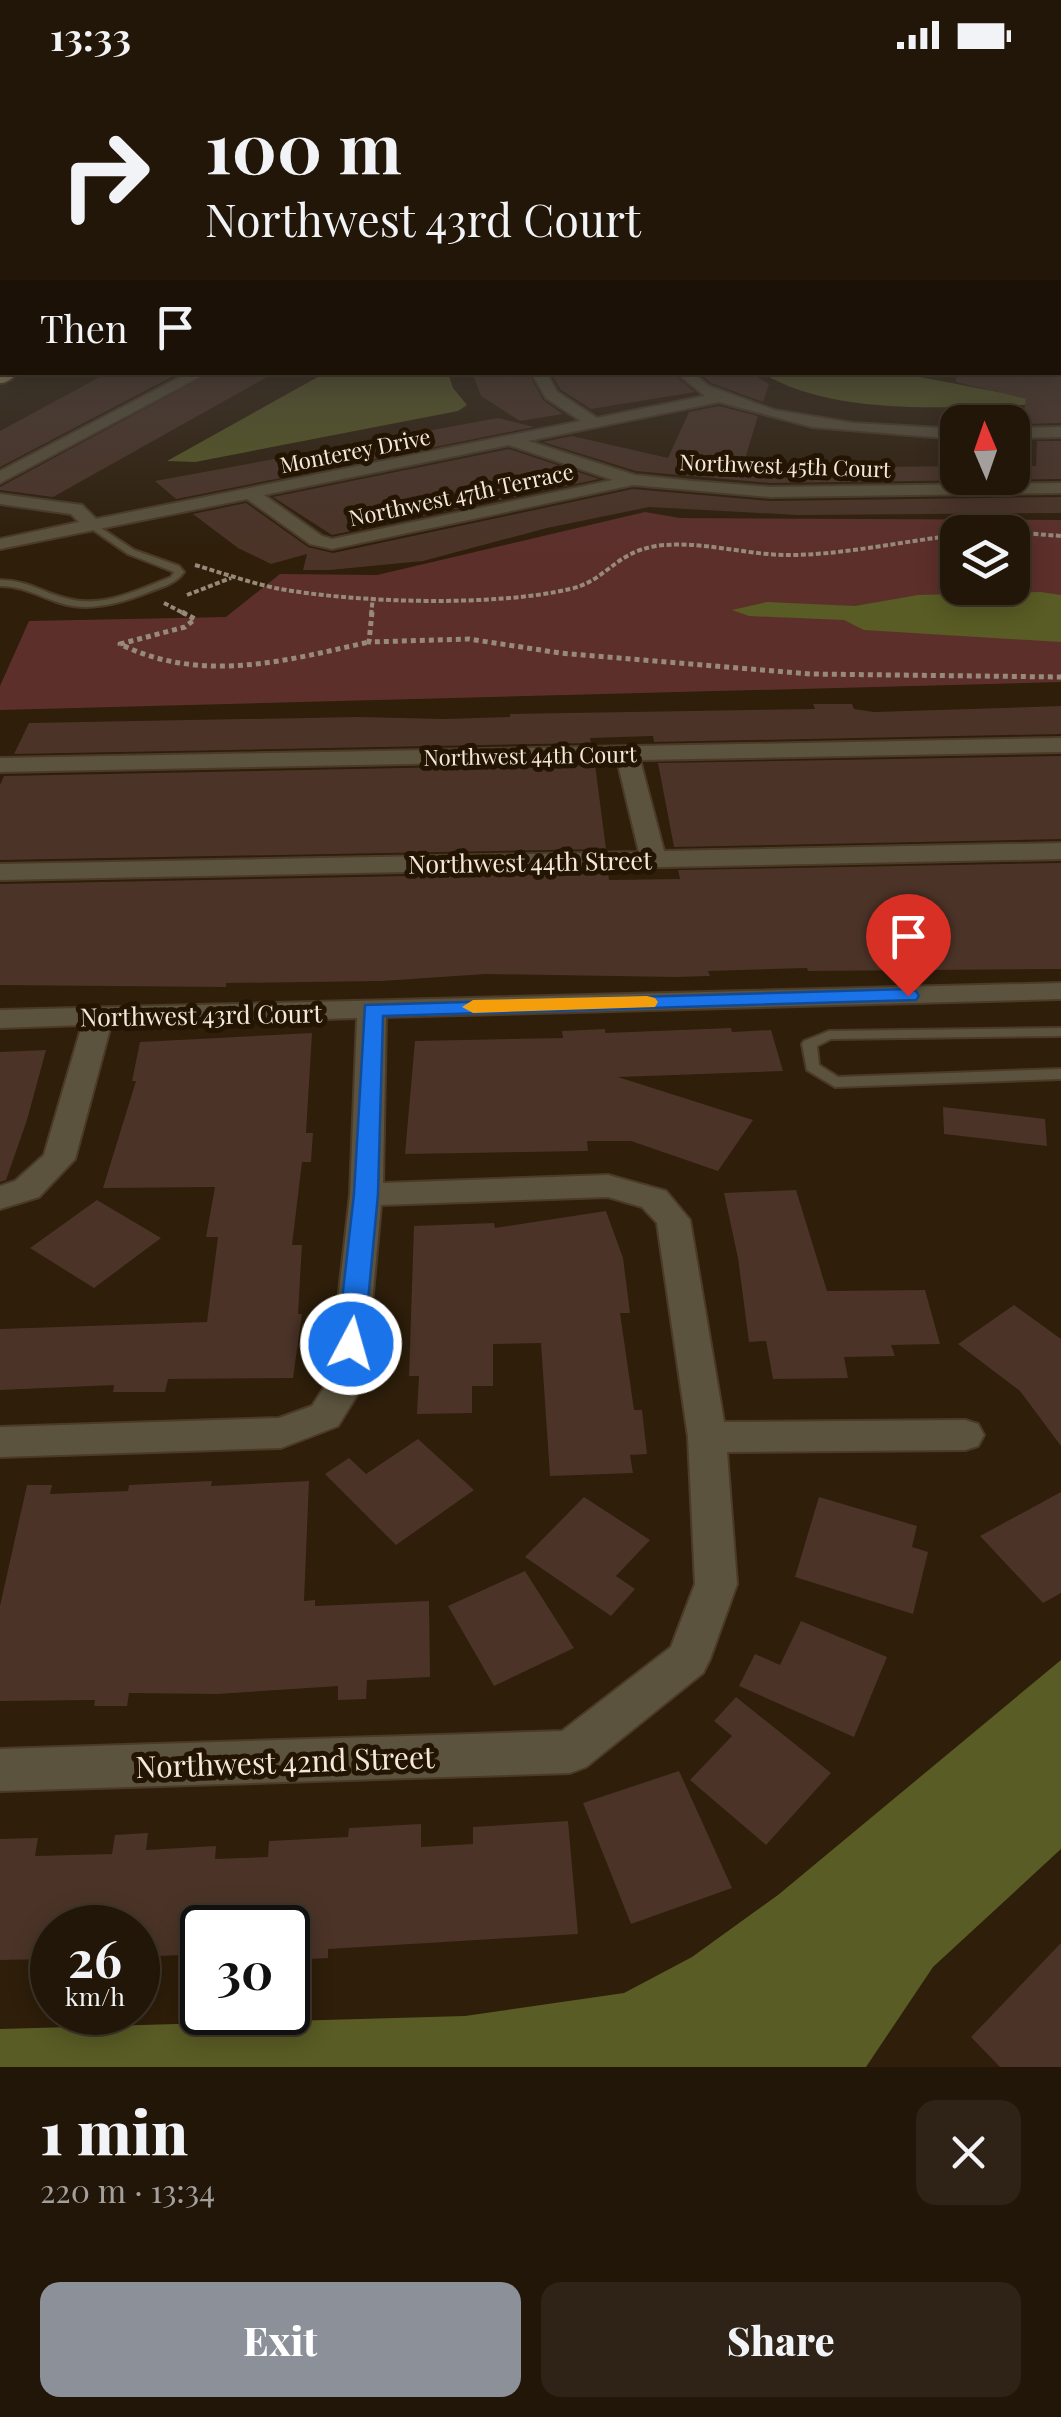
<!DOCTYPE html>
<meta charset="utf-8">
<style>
:root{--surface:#221608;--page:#2e2316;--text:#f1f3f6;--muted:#a29f9c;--line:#3f3529;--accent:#8c9099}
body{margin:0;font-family:"Playfair Display",serif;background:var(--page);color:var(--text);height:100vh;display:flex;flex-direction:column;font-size:38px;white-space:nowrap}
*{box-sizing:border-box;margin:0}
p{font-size:32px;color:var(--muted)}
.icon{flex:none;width:55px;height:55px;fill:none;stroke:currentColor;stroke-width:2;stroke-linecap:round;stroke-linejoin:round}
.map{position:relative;height:1997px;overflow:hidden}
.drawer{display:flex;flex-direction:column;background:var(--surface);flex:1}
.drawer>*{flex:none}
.top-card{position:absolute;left:0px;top:0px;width:1062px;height:305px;box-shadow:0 5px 25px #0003,0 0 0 2px var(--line);background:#221608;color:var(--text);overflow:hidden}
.needle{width:65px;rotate:358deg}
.fabs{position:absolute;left:940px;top:335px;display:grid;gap:20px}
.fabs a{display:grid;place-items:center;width:90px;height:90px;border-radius:20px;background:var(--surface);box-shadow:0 5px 25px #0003,0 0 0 2px var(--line);font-size:50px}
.speed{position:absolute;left:30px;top:1835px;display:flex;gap:20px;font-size:50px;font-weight:700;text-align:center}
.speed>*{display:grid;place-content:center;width:130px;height:130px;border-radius:50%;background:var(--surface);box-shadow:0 5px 25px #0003,0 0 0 2px var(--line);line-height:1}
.speed small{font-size:25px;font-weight:400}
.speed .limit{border:5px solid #111;border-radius:15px;background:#fff;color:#111}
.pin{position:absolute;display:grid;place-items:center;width:85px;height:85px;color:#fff;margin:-102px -42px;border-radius:50% 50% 50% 0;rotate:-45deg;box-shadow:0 0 10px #0007}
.pin .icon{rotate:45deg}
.me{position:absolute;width:110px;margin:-55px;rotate:6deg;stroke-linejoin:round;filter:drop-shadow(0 0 8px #0008)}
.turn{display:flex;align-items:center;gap:35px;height:210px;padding:0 40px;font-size:45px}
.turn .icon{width:130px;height:130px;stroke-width:2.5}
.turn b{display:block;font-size:70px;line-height:85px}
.then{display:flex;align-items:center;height:95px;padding:0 40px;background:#0003;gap:20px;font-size:38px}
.round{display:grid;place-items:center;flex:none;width:105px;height:105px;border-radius:20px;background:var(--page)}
.overview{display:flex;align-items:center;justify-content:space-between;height:170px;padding:0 40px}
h1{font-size:60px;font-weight:800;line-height:75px}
.primary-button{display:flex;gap:20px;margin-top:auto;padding:20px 40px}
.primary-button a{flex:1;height:115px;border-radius:20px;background:var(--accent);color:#fff;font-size:40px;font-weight:800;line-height:115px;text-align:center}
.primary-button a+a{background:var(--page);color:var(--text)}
.status{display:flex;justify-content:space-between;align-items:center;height:70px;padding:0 50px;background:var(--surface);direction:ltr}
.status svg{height:28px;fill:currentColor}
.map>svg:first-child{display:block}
.green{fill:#5d2f2b;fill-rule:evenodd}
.water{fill:#595c24}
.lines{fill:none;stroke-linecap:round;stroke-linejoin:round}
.canal{fill:#595c24;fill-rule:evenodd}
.building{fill:#4b3327}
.service-casing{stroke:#4a3a27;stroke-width:4}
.minor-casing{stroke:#4a3a27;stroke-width:4}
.motorway-casing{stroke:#4a3a27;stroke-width:34}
.path-far1{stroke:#988a7a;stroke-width:4;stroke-dasharray:5 2.5;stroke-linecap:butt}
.path{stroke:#988a7a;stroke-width:5;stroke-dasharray:5 4;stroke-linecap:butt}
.service{fill:#5b533d;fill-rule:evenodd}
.minor{fill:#5b533d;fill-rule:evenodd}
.motorway{stroke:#aa965f;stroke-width:30}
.route{fill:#1a73e8;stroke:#114b97;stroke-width:2.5}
.slow{fill:#f59e0b}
.labels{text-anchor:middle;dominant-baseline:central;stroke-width:10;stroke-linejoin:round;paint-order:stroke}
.far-street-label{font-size:22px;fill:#f4e8dc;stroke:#241503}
.street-label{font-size:25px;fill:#f4e8dc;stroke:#241503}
.near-street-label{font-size:30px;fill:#f4e8dc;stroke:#241503}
</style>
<div class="status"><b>13:33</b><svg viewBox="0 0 49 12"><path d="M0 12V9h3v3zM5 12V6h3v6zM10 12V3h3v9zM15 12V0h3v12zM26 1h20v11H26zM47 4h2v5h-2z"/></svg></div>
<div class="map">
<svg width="1061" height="1997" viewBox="0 0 1061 1997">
<rect width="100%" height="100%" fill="#2e1e0a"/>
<path class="green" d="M645 442 680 448 1061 450V612L0 640V616L29 551 226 547 280 504 377 505ZM958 462H1012V518H958Z"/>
<g class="water">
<path d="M325 303H448L453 318 467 335 458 341 195 392 167 391Z"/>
<path d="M762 303H899L1061 334C970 335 842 351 762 303Z"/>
<path d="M1041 522 1061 525V572L864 560 844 550 749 546 732 540 767 532 855 536 918 525Z"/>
<path d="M1061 1590V1779L933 1897 866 1997H0V1959L465 1946 624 1923 692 1887 778 1825Z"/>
</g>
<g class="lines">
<rect class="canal" x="0" y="247" width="2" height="10"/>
</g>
<g class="building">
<path d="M109 302H181L0 397V361Z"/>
<path d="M213 302H276L53 427 0 420V417Z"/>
<path d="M472 302H528L543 330 563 344 520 351 481 326Z"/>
<path d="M551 302H671L695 322 591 339 560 319Z"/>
<path d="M698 302H749L769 314 763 332 711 313Z"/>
<path d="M957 302H1061V353L1022 354 1026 329 956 312Z"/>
<path d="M719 336 758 346 742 399 958 396V408H1012V396H1036L1037 371H1061V409L771 413 636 401 543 372 572 366 668 388 689 342Z"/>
<path d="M498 348 534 357 176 429 155 411Z"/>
<path d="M509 379 599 409 332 465 273 427Z"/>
<path d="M633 419 771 431 1061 427V443L798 445 649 437 547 458 423 491 330 500H303L307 484 271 494 238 478 193 444 246 433 308 477 333 483Z"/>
<path d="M813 634H852L854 639 874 642 1061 636V664L654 672 653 666 590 668 591 673 14 684 29 653 359 647 444 649 510 647V644L815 639Z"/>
<path d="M1061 686V769L674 777 658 693Z"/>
<path d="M595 694 606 779 0 790V715L4 706Z"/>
<path d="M1061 793V899L808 901 807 898 708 901 710 906 675 907 485 904 382 911 226 913V917L0 915V814L608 802 609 810 680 809 678 800Z"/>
<path d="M731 958 732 962 771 960 783 1001 618 1007 753 1050 718 1101 631 1071H587L588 1081 405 1084 415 971 563 968 562 961 605 959V963Z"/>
<path d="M312 963 306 1063H313L311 1092H302L292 1175H302L298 1244H302L293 1308 168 1309 165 1322H113L114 1315 0 1320V1259L207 1252 218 1167H206L215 1117 103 1118 136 1011H132L140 972Z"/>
<path d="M46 980 27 1050 6 1110 0 1112V982Z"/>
<path d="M943 1037 1045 1049 1047 1076 944 1064Z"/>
<path d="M796 1120 827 1221 925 1220 940 1274 891 1275 895 1286 844 1287 848 1308 773 1309 766 1271 749 1272 738 1188 724 1123Z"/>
<path d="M97 1130 161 1168 94 1218 30 1178Z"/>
<path d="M606 1141 623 1188 630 1243H620L634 1340H642L647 1384 630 1385 633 1403 550 1406 541 1273 493 1274V1316H472V1343L417 1344 419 1306H409L414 1156 494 1153 495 1158Z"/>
<path d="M1014 1235 1061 1269V1376L1020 1321 958 1274Z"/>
<path d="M418 1369 474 1420 396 1475 325 1404 349 1388 366 1404Z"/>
<path d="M212 1411 211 1416 309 1411 304 1531 315 1530V1536L429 1531 430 1607 367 1610 366 1629 338 1630V1616L217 1624 129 1623 127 1636H94L95 1630 0 1631V1536L27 1415H52L50 1424 128 1421 129 1415Z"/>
<path d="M1061 1422V1523L1043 1533 980 1466Z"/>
<path d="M584 1427 650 1470 616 1506 635 1519 611 1546 525 1487Z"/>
<path d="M819 1427 917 1456 912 1477 928 1482 913 1544 795 1507Z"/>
<path d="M525 1501 574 1578 494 1616 448 1536Z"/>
<path d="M801 1551 887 1587 854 1667 739 1616 755 1584 780 1595Z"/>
<path d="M736 1627 831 1703 766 1775 690 1710 732 1666 714 1651Z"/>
<path d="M679 1701 732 1818 631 1854 583 1733Z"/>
<path d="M568 1751 578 1864 328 1879V1888L288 1890V1858H202V1884L138 1887V1858H52V1889L0 1890V1769L38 1768 35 1786 112 1784 115 1765 148 1763 146 1780 216 1776 215 1789 268 1787 269 1771 348 1767 349 1758 421 1754V1777L473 1774V1757Z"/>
<path d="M1061 1873V1997H1000L971 1967Z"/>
</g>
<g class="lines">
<g class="service-casing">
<g id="service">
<path d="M92 452 134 480 179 496 184 502C175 515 158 518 144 524 117 534 88 542 60 533 38 526 23 516 0 516V510C31 511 42 523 69 529 103 538 140 519 171 507L174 502 128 484 89 457 88 455Z"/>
<path d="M1061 958V966L831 969 817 976 819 995 838 1007 1061 999V1009L835 1017 807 1000 802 974 804 971 829 961Z"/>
</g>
</g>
<g class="minor-casing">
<g id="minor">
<rect x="1060" y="223" width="1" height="8"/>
<rect x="1060" y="255" width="1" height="8"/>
<rect x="1060" y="290" width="1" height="8"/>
<path d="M190 302H209L0 413V401Z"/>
<path d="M531 302H546L557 322 597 348 705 326 675 302H692L709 316 774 340 853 353 958 359V369L812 357 719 332 528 371 635 405 693 411 771 417 1061 413V423L771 427 633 415 332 479 310 474 247 429 0 479V469L79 452 71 444 0 434V424L82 435 96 449 581 351 546 328ZM509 375 613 410 332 469 322 466 264 425Z"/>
<path d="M1061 357V367L1012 368V358Z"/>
<path d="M1061 668V682L640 690 664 781 1061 773V789L0 810V794L639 782 617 690 0 702V688Z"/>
<path d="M1061 913V929L386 947 383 1113 608 1105 666 1121 690 1150 724 1352 965 1350 978 1354 984 1365 978 1376 965 1380 727 1382 737 1514 710 1589 703 1603 586 1697 570 1703 0 1721V1679L562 1661 671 1577 695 1514 688 1367 657 1153 642 1137 608 1127 381 1135 365 1312 338 1356 281 1378 0 1387V1357L279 1348 312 1336 329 1310 350 1125 357 948 111 955 75 1089 39 1127 0 1139V1116L15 1111 44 1085 82 955 0 958V940Z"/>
</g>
</g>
<g class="motorway-casing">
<path id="motorway" d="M0 298 2 297"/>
</g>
<g class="path-far1">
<path d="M1011 462 1061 466"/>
<path d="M195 495C222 503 248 512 275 518 353 533 494 537 570 519 606 511 614 483 656 476 698 470 742 484 784 485 837 486 904 471 958 465"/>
<path d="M187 525 231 508"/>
<path d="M164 533 187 545"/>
<path d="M371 545 373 527"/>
</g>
<g class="path">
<path d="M182 542 195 549 185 557 120 574C201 614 285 591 369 572"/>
<path d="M372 542 369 572 469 569 560 583 810 604 1061 607"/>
</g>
<use href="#service" class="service"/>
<use href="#minor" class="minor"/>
<use href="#motorway" class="motorway"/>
</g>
<linearGradient id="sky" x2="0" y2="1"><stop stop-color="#191006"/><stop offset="0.42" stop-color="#46413e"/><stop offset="1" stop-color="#46413e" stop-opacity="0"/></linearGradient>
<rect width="1061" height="481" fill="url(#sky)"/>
<path class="route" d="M908 919 916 921 919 926 916 930 383 946 378 1124 364 1274 360 1281H341L337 1274 354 1124 365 935Z"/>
<path class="slow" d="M647 926 655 928 658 932 655 937 473 943 462 937 473 930Z"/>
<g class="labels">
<g class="far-street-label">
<text transform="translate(355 380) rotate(-11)">Monterey Drive</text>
<text transform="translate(785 395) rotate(2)">Northwest 45th Court</text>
<text transform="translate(461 424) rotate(-12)">Northwest 47th Terrace</text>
<text transform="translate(530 685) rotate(-1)">Northwest 44th Court</text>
</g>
<g class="street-label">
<text transform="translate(530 791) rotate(-1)">Northwest 44th Street</text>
<text transform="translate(201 944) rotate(-1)">Northwest 43rd Court</text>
</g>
<g class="near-street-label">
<text transform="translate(285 1691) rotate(-2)">Northwest 42nd Street</text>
</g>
</g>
</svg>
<div class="fabs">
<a><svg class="needle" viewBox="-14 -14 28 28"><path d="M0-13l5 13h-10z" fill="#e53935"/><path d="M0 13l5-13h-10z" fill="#a29f9c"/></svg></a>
<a><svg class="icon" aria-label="layers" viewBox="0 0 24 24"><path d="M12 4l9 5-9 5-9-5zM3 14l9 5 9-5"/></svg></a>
</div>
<div class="speed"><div>26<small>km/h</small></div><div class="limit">30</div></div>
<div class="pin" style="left:908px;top:926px;background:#d93025"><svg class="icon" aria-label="arrive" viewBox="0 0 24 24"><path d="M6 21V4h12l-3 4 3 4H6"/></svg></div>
<svg class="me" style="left:351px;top:1274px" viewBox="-20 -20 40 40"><circle r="17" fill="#1a73e8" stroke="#fff" stroke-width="3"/><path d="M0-11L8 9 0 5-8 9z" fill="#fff"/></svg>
<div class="top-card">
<div class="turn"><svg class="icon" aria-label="right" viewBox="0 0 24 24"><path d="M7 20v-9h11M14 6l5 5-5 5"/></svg><div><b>100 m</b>Northwest 43rd Court</div></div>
<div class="then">Then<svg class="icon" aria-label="arrive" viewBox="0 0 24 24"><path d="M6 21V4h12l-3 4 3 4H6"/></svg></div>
</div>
</div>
<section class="drawer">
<div class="overview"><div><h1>1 min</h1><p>220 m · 13:34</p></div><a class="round"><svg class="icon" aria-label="close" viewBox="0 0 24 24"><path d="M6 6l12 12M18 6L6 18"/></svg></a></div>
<div class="primary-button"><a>Exit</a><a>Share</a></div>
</section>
